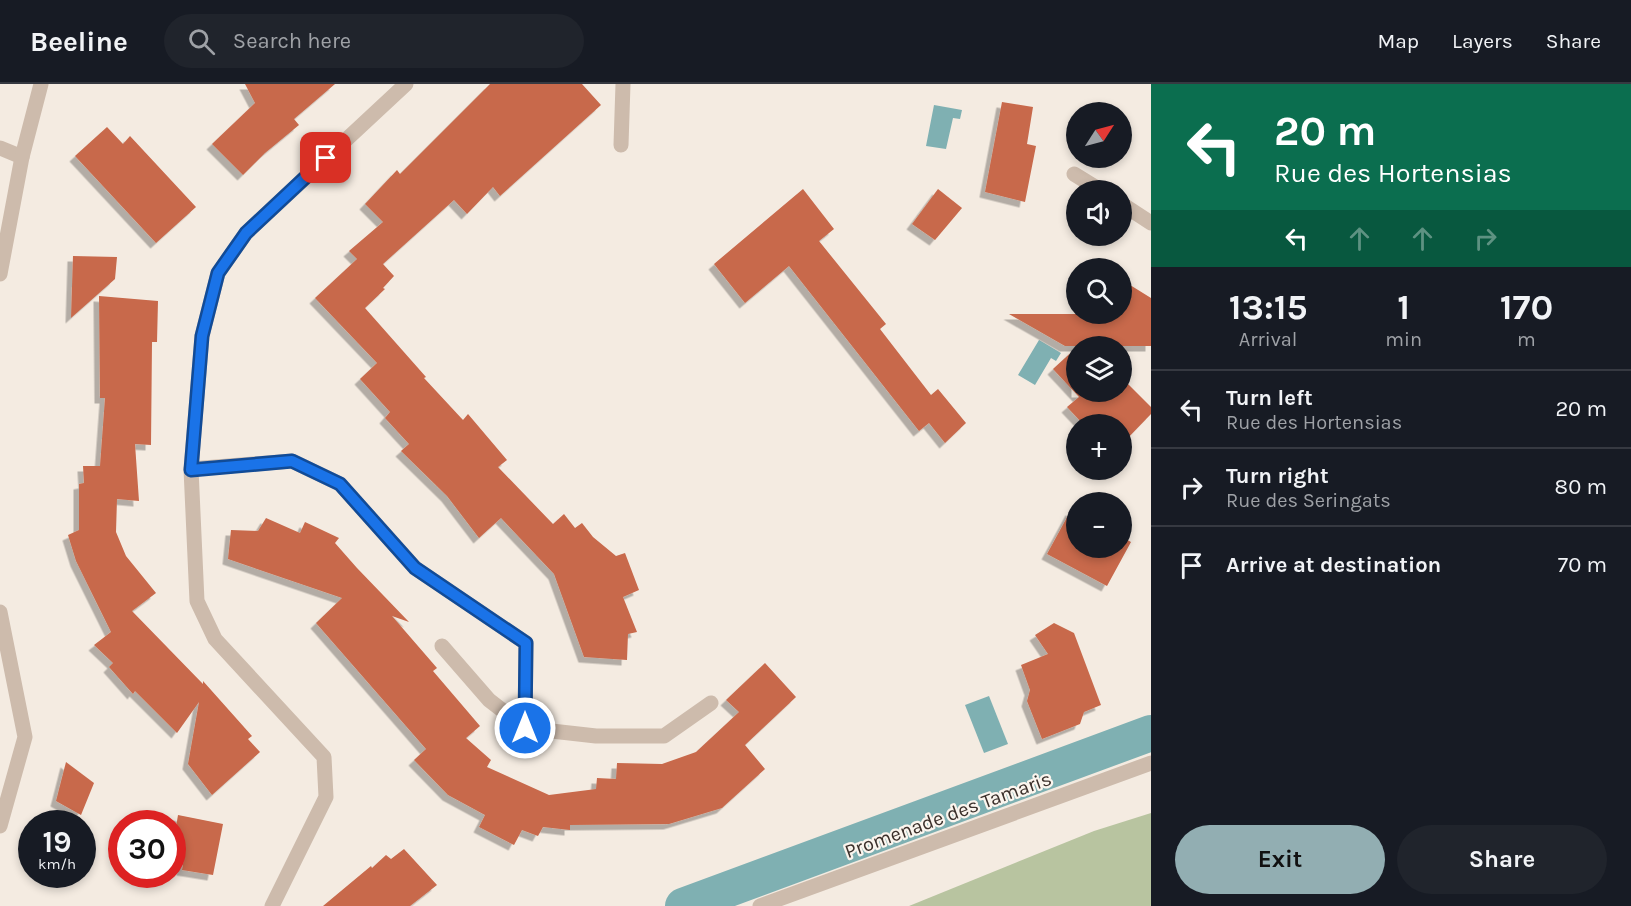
<!DOCTYPE html>
<meta charset="utf-8">
<style>
:root{--surface:#171b24;--page:#20242c;--text:#f1f3f6;--muted:#9ea1a6;--line:#363941;--accent:#92aeb2}
body{margin:0;font-family:Karla,sans-serif;background:var(--page);color:var(--text);height:100vh;display:flex;flex-direction:column;font-size:22px;white-space:nowrap}
*{box-sizing:border-box;margin:0}
p{font-size:20px;color:var(--muted)}
.icon{flex:none;width:33px;height:33px;fill:none;stroke:currentColor;stroke-width:2;stroke-linecap:round;stroke-linejoin:round}
.map{position:relative;flex:1;overflow:hidden}
.sheet{display:flex;flex-direction:column;background:var(--surface);width:480px}
.sheet>*{flex:none}
.hud{background:#0b6e4f;color:#fff;overflow:hidden}
.needle{width:39px;rotate:54deg}
.fabs{position:absolute;left:1066px;top:18px;display:grid;gap:12px}
.fabs a{display:grid;place-items:center;width:66px;height:66px;border-radius:50%;background:var(--surface);box-shadow:0 3px 9px #0003;font-size:30px}
.speed{position:absolute;left:18px;top:726px;display:flex;gap:12px;font-size:30px;font-weight:700;text-align:center}
.speed>*{display:grid;place-content:center;width:78px;height:78px;border-radius:50%;background:var(--surface);box-shadow:0 3px 9px #0003;line-height:1}
.speed small{font-size:15px;font-weight:400}
.speed .limit{border:9px solid #d22;background:#fff;color:#111}
.pin{position:absolute;display:grid;place-items:center;width:51px;height:51px;color:#fff;margin:-26px;border-radius:12px;box-shadow:0 3px 9px #0006}
.me{position:absolute;width:66px;margin:-33px;rotate:0deg;stroke-linejoin:round;filter:drop-shadow(0 0 4px #0008)}
.turn{display:flex;align-items:center;gap:21px;height:126px;padding:0 24px;font-size:27px}
.turn .icon{width:78px;height:78px;stroke-width:2.5}
.turn b{display:block;font-size:42px;line-height:51px}
.lanes{display:flex;align-items:center;height:57px;padding:0 24px;background:#0003;justify-content:center;gap:30px;direction:ltr}
.lanes .off{opacity:.35}
.eta{display:flex;justify-content:space-evenly;align-items:center;height:102px;text-align:center}
.eta b{font-size:36px;font-weight:700;line-height:42px}
.action{display:flex;gap:12px;margin-top:auto;padding:12px 24px}
.action a{flex:1;height:69px;border-radius:36px;background:var(--accent);color:#111;font-size:24px;font-weight:700;line-height:69px;text-align:center}
.action a+a{background:var(--page);color:var(--text)}
ul{padding:0;list-style:none}
li{display:flex;align-items:center;gap:18px;height:78px;padding:0 24px;border-top:2px solid var(--line)}
li div{flex:1}
li b{display:block;font-size:22px}
li em{font-style:normal}
header{display:flex;align-items:center;gap:36px;box-sizing:border-box;height:84px;padding:0 30px;background:var(--surface);border-bottom:2px solid var(--line)}
header strong{font-size:28px}
nav{display:flex;gap:33px;margin-inline-start:auto;font-size:21px}
.search{width:420px;height:54px;background:var(--page);display:flex;align-items:center;gap:15px;box-sizing:border-box;padding:0 21px;border-radius:33px;color:var(--muted);font-size:22px}
main{display:flex;flex:1;min-height:0}
.map>svg:first-child{display:block}
.green{fill:#b8c4a0}
.water{fill:#7fb0b2}
.lines{fill:none;stroke-linecap:round;stroke-linejoin:round}
.canal{stroke:#7fb0b2;stroke-width:36}
.building{fill:#c8694b;filter:url(#shadow)}
.minor{stroke:#cdbbac;stroke-width:15}
.route-casing{stroke:#114b97;stroke-width:15}
.route{stroke:#1a73e8;stroke-width:10}
.labels{text-anchor:middle;dominant-baseline:central;stroke-width:4.5;stroke-linejoin:round;paint-order:stroke}
.street-label{font-size:20px;fill:#3b302b;stroke:#fbf5ee}
</style>
<header>
<strong>Beeline</strong>
<div class="search"><svg class="icon" aria-label="search" viewBox="0 0 24 24"><circle cx="10" cy="10" r="6"/><path d="M15 15l6 6"/></svg>Search here</div>
<nav><a>Map</a><a>Layers</a><a>Share</a></nav>
</header>
<main>
<div class="map">
<svg width="1151" height="822" viewBox="0 0 1151 822">
<defs>
<filter id="shadow"><feDropShadow dx="-5.5" dy="5.5" stdDeviation="0" flood-color="#0004"/></filter>
</defs>
<rect width="100%" height="100%" fill="#f4ebe1"/>
<path class="green" d="M1151 729V822H909L1094 747Z"/>
<g class="water">
<path d="M934 21 962 26 960 35 953 34 946 65 926 62Z"/>
<path d="M1039 256 1061 269 1056 277 1051 274 1035 301 1018 291Z"/>
<path d="M989 612 1008 660 984 669 965 621Z"/>
</g>
<g class="lines">
<path class="canal" d="M683 822 1151 649"/>
</g>
<g class="building">
<path d="M245 0H335L294 35 299 41 265 69 243 91 212 60 255 19Z"/>
<path d="M490 0H582L601 21 500 112 493 103 467 130 454 116 383 180 394 192 383 204 385 205 365 224 426 293 424 294 463 336 468 330 507 376 498 383 553 440 564 430 575 444 582 439 593 453 616 472 625 469 639 506 623 513 637 548 628 550 627 576 584 573 554 490 501 434 479 454 447 412 401 367 409 360 385 334 390 328 360 295 377 279 315 214 357 175 349 167 383 138 365 120 397 86 400 90Z"/>
<path d="M1002 18 1033 23 1027 60 1036 62 1025 118 985 108Z"/>
<path d="M107 43 123 60 130 52 196 123 156 159 75 72Z"/>
<path d="M803 105 834 145 819 157 886 240 880 245 931 311 938 305 966 339 945 359 929 339 919 347 789 182 745 219 714 180Z"/>
<path d="M938 105 962 124 935 156 912 140Z"/>
<path d="M73 172 117 173 115 195 71 234Z"/>
<path d="M1122 196 1151 214V262H1065L1009 230H1122Z"/>
<path d="M99 212 158 217 157 258H152L151 361 135 360 139 417 117 415 116 448 126 472 156 509 132 527 203 600V597L252 652 248 655 260 668 212 711 188 680 199 618 177 649 135 607 133 610 109 583 113 579 94 561 111 548 76 477 68 451 79 446V400L84 399 83 382H100L105 314H100Z"/>
<path d="M1077 263V308H1122V294L1151 323V330L1122 360V340H1083L1067 323 1079 313 1053 285Z"/>
<path d="M1071 426 1077 429V464H1122V453L1131 458 1107 502 1047 470Z"/>
<path d="M266 434 300 449 305 438 339 454 335 459 357 484 409 538 392 532 437 584 433 587 480 642 466 654 491 676 487 683 549 711 596 705 597 694 616 695 617 679 662 680 696 668 739 628 726 616 765 579 796 613 745 661 765 685 722 724 669 740 570 741V746L543 743 538 752 522 746 514 761 479 743 485 731 448 711 414 676 426 665 316 539 342 514 228 475 231 446 258 447Z"/>
<path d="M1054 539 1074 549 1101 621 1084 628 1080 640 1042 655 1027 617 1030 606 1021 581 1048 570 1035 551Z"/>
<path d="M66 678 94 699 81 731 56 717Z"/>
<path d="M178 731 223 740 213 791 182 786 185 769 172 767Z"/>
<path d="M404 765 437 801 410 822H323L371 782 372 784 386 771 391 775Z"/>
</g>
<g class="lines">
<g class="minor">
<path d="M621 61 623 0"/>
<path d="M0 64 22 73"/>
<path d="M1074 90 1100 106"/>
<path d="M1122 120 1151 139"/>
<path d="M0 190 22 73 41 0"/>
<path d="M191 385 292 377 340 400 415 484 526 559 525 644 596 652H664L711 619"/>
<path d="M0 528 25 653 0 742"/>
<path d="M442 562 489 616 525 644"/>
<path d="M272 822 326 713 324 673 215 555 197 517 191 385 202 252 218 189 246 149 406 0"/>
<path d="M760 822 1151 679"/>
</g>
</g>
<g class="lines">
<g class="route-casing">
<path id="route" d="M326 74 246 149 218 189 202 252 191 386 292 377 340 400 415 484 526 559 525 644"/>
</g>
<use href="#route" class="route"/>
</g>
<g class="labels">
<g class="street-label">
<text transform="translate(948 731) rotate(-20)">Promenade des Tamaris</text>
</g>
</g>
</svg>
<div class="fabs">
<a><svg class="needle" viewBox="-14 -14 28 28"><path d="M0-13l5 13h-10z" fill="#e53935"/><path d="M0 13l5-13h-10z" fill="#9ea1a6"/></svg></a>
<a><svg class="icon" aria-label="sound" viewBox="0 0 24 24"><path d="M4 9h4l5-4v14l-5-4H4zM17 9q2 3 0 6"/></svg></a>
<a><svg class="icon" aria-label="search" viewBox="0 0 24 24"><circle cx="10" cy="10" r="6"/><path d="M15 15l6 6"/></svg></a>
<a><svg class="icon" aria-label="layers" viewBox="0 0 24 24"><path d="M12 4l9 5-9 5-9-5zM3 14l9 5 9-5"/></svg></a>
<a>+</a>
<a>−</a>
</div>
<div class="speed"><div>19<small>km/h</small></div><div class="limit">30</div></div>
<div class="pin" style="left:326px;top:74px;background:#d93025"><svg class="icon" aria-label="arrive" viewBox="0 0 24 24"><path d="M6 21V4h12l-3 4 3 4H6"/></svg></div>
<svg class="me" style="left:525px;top:644px" viewBox="-20 -20 40 40"><circle r="17" fill="#1a73e8" stroke="#fff" stroke-width="3"/><path d="M0-11L8 9 0 5-8 9z" fill="#fff"/></svg>
</div>
<section class="sheet">
<div class="hud">
<div class="turn"><svg class="icon" aria-label="left" viewBox="0 0 24 24"><path d="M17 20v-9H6M10 6l-5 5 5 5"/></svg><div><b>20 m</b>Rue des Hortensias</div></div>
<div class="lanes"><svg class="icon" aria-label="left" viewBox="0 0 24 24"><path d="M17 20v-9H6M10 6l-5 5 5 5"/></svg><svg class="icon off" aria-label="ahead" viewBox="0 0 24 24"><path d="M12 20V5M6 11l6-6 6 6"/></svg><svg class="icon off" aria-label="ahead" viewBox="0 0 24 24"><path d="M12 20V5M6 11l6-6 6 6"/></svg><svg class="icon off" aria-label="right" viewBox="0 0 24 24"><path d="M7 20v-9h11M14 6l5 5-5 5"/></svg></div>
</div>
<div class="eta">
<div><b>13:15</b><p>Arrival</p></div>
<div><b>1</b><p>min</p></div>
<div><b>170</b><p>m</p></div>
</div>
<ul>
<li><svg class="icon" aria-label="left" viewBox="0 0 24 24"><path d="M17 20v-9H6M10 6l-5 5 5 5"/></svg><div><b>Turn left</b><p>Rue des Hortensias</p></div><em>20 m</em></li>
<li><svg class="icon" aria-label="right" viewBox="0 0 24 24"><path d="M7 20v-9h11M14 6l5 5-5 5"/></svg><div><b>Turn right</b><p>Rue des Seringats</p></div><em>80 m</em></li>
<li><svg class="icon" aria-label="arrive" viewBox="0 0 24 24"><path d="M6 21V4h12l-3 4 3 4H6"/></svg><div><b>Arrive at destination</b></div><em>70 m</em></li>
</ul>
<div class="action"><a>Exit</a><a>Share</a></div>
</section>
</main>
